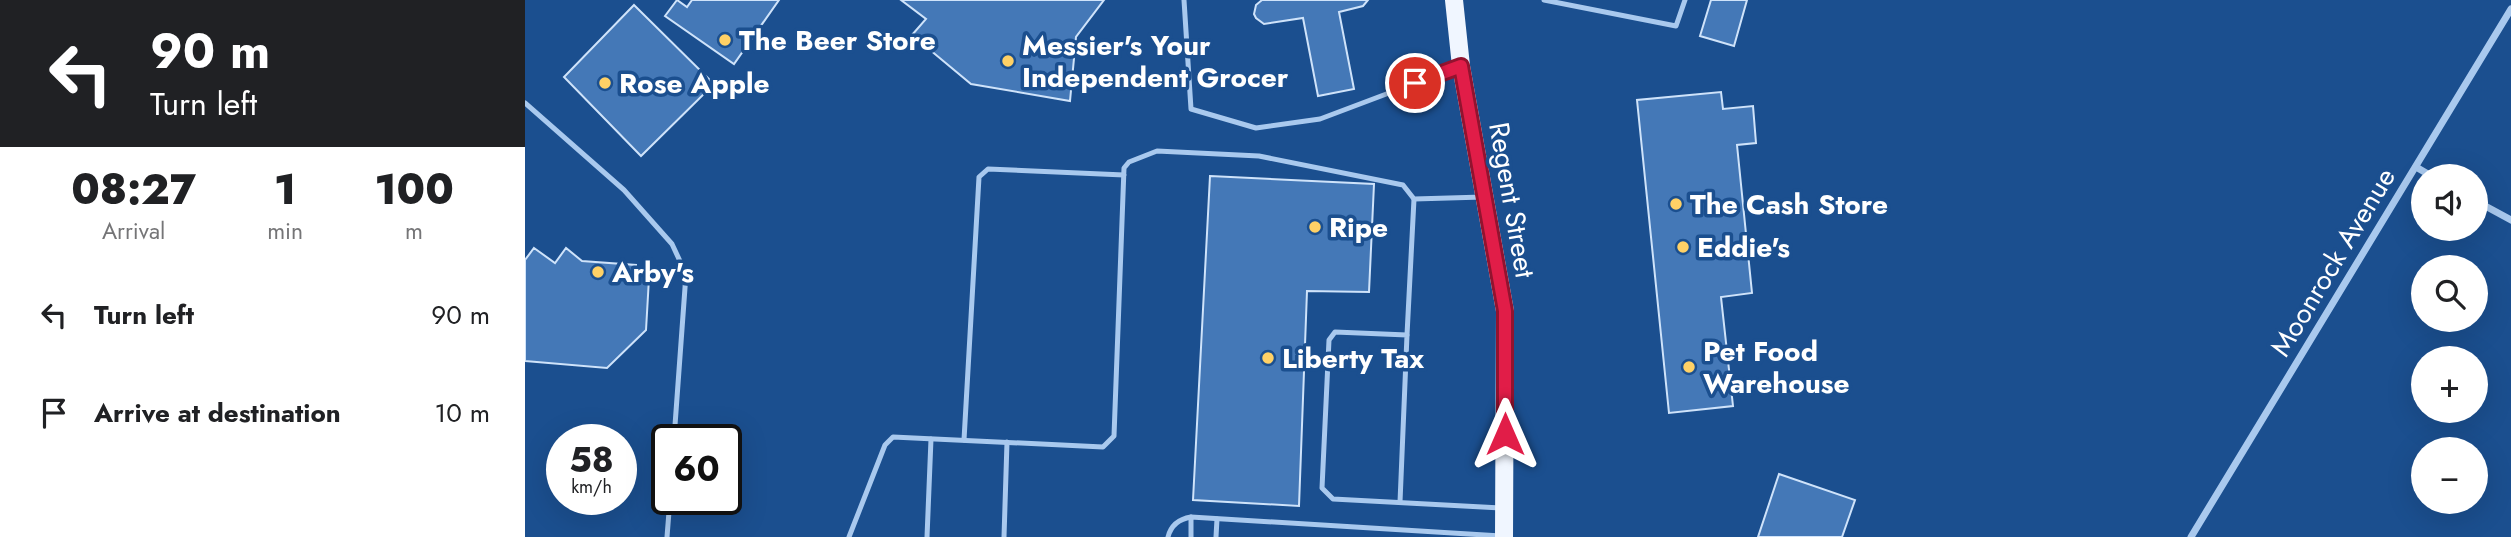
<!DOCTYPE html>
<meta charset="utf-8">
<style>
:root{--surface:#fff;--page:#f6f6f6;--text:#202124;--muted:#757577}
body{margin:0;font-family:Jost,sans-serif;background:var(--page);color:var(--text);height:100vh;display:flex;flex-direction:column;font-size:26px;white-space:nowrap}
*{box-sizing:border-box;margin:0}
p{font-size:23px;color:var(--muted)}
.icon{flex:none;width:38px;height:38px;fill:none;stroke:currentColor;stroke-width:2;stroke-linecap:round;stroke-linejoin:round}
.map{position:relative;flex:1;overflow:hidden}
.drawer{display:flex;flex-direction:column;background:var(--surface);width:525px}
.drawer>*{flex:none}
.banner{background:#202124;color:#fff;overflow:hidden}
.fabs{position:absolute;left:1886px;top:164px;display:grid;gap:14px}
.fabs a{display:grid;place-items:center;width:77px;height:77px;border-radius:50%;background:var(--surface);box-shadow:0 7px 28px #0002;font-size:35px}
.speed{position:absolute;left:21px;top:424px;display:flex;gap:14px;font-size:35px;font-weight:700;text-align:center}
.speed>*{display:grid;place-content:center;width:91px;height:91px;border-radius:50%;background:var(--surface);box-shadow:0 7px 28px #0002;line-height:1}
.speed small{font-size:18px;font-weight:400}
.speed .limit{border:4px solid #111;border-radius:10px;background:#fff;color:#111}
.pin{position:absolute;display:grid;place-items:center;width:60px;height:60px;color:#fff;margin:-30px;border:4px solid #fff;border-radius:50%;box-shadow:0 2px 7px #0007}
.me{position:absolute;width:77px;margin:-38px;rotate:0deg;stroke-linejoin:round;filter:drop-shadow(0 0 5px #0008)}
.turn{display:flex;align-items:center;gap:24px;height:147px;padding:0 35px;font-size:32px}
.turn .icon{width:91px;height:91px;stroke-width:2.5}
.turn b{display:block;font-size:49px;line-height:60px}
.eta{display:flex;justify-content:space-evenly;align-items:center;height:119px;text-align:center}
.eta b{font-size:42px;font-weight:800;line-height:49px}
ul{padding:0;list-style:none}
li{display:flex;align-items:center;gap:21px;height:98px;padding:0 35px}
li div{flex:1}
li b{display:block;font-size:26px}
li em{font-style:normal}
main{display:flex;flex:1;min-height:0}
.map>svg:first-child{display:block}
.building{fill:#4478b7;stroke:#cfe3fa;stroke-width:2}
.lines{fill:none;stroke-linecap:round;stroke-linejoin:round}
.lane{stroke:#a9c9ee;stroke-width:5}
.street{stroke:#a9c9ee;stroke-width:7}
.primary{stroke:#f0f6ff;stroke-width:18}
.route-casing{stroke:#92132f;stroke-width:18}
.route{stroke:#e11d48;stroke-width:12}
.poi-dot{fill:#ffd166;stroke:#1b4f8f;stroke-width:2.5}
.labels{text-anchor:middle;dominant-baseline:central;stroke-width:7;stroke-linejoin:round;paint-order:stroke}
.poi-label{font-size:28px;font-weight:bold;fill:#fff;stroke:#1b4f8f;text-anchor:start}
.street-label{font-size:28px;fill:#fff;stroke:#1b4f8f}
</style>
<main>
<section class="drawer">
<div class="banner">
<div class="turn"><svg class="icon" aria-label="left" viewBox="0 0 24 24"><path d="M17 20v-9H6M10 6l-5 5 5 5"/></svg><div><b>90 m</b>Turn left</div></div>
</div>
<div class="eta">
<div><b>08:27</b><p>Arrival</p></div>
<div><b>1</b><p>min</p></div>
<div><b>100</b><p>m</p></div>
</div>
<ul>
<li><svg class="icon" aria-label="left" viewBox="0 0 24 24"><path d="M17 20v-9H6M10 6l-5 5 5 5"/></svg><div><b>Turn left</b></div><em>90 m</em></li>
<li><svg class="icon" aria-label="arrive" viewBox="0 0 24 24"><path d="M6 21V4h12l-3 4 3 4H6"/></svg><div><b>Arrive at destination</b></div><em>10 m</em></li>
</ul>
</section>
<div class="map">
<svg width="1986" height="537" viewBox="0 0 1986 537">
<rect width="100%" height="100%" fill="#1b4f8f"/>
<g class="building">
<path d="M152 0 162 7 167 0H254L209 64 140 16Z"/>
<path d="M376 0H579L551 37 545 101 446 84 387 35 401 19Z"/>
<path d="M737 0H843L838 6 814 12 829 89 793 96 778 18 739 24 731 18 729 14 731 5Z"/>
<path d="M1186 0H1222L1209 46 1175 36Z"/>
<path d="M109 5 189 84 116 156 39 77Z"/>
<path d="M1196 92 1198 109 1228 106 1231 143 1212 145 1227 293 1196 297 1208 406 1144 413 1112 100Z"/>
<path d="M685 176 849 184 844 292 782 291 774 506 668 500Z"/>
<path d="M9 248 30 263 41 248 57 261 111 265V272L124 278 121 330 82 368 0 361V260Z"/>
<path d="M1254 474 1330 500 1317 537H1233Z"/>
</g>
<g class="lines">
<g class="lane">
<path d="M659 0 666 109 731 128 795 119 933 67"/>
<path d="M1019 0 1151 26 1160 0"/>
<path d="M0 103 99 190 147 244 161 274 149 439"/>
<path d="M882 335 889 199"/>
<path d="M439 440 454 177 463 169 599 175"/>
<path d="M875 502 882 335 810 332 804 340 797 488 808 499 976 508"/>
<path d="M142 537 145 499"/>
<path d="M324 537 360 445 368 437 578 447 589 436 599 168 604 162 632 151 734 156 878 185 889 199 958 197"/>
<path d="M402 537 406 439"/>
<path d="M479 537 482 442"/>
<path d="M643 537C646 525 654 519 666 517L976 536"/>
<path d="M666 537V517"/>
<path d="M691 537 692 519"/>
</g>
<g class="street">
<path d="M1891 167 1908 177"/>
<path d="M1951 201 1986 220"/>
<path d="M1666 537 1986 9"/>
</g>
<path class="primary" d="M929 0 936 66 980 311 979 537"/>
</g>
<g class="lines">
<g class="route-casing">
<path id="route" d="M890 83 936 66 980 311V434"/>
</g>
<use href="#route" class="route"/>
</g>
<g class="poi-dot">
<circle cx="200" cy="40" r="7"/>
<circle cx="483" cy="61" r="7"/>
<circle cx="80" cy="83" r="7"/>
<circle cx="1151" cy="204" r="7"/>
<circle cx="790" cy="227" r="7"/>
<circle cx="1158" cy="247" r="7"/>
<circle cx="73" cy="272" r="7"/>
<circle cx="743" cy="358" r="7"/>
<circle cx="1164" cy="367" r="7"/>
</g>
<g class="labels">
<g class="poi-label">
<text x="214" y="40">The Beer Store</text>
<text x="497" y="45">Messier's Your<tspan x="497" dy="32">Independent Grocer</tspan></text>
<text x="94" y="83">Rose Apple</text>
<text x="1165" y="204">The Cash Store</text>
<text x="804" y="227">Ripe</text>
<text x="1172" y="247">Eddie's</text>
<text x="87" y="272">Arby's</text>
<text x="1178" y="351">Pet Food<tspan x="1178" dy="32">Warehouse</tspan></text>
<text x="757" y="358">Liberty Tax</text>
</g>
<g class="street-label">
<text transform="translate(987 200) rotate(80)">Regent Street</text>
<text transform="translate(1808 262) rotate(-59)">Moonrock Avenue</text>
</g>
</g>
</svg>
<div class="fabs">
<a><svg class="icon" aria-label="sound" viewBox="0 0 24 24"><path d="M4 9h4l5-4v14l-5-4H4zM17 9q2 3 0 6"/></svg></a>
<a><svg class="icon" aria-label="search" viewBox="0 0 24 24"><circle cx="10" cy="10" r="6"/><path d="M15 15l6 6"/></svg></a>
<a>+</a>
<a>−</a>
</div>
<div class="speed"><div>58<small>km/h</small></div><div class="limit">60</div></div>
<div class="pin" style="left:890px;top:83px;background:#d93025"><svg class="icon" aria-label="arrive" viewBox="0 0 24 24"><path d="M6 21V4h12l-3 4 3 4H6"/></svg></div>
<svg class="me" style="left:980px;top:434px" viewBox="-20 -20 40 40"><path d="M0-17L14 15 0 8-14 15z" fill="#e11d48" stroke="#fff" stroke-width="4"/></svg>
</div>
</main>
